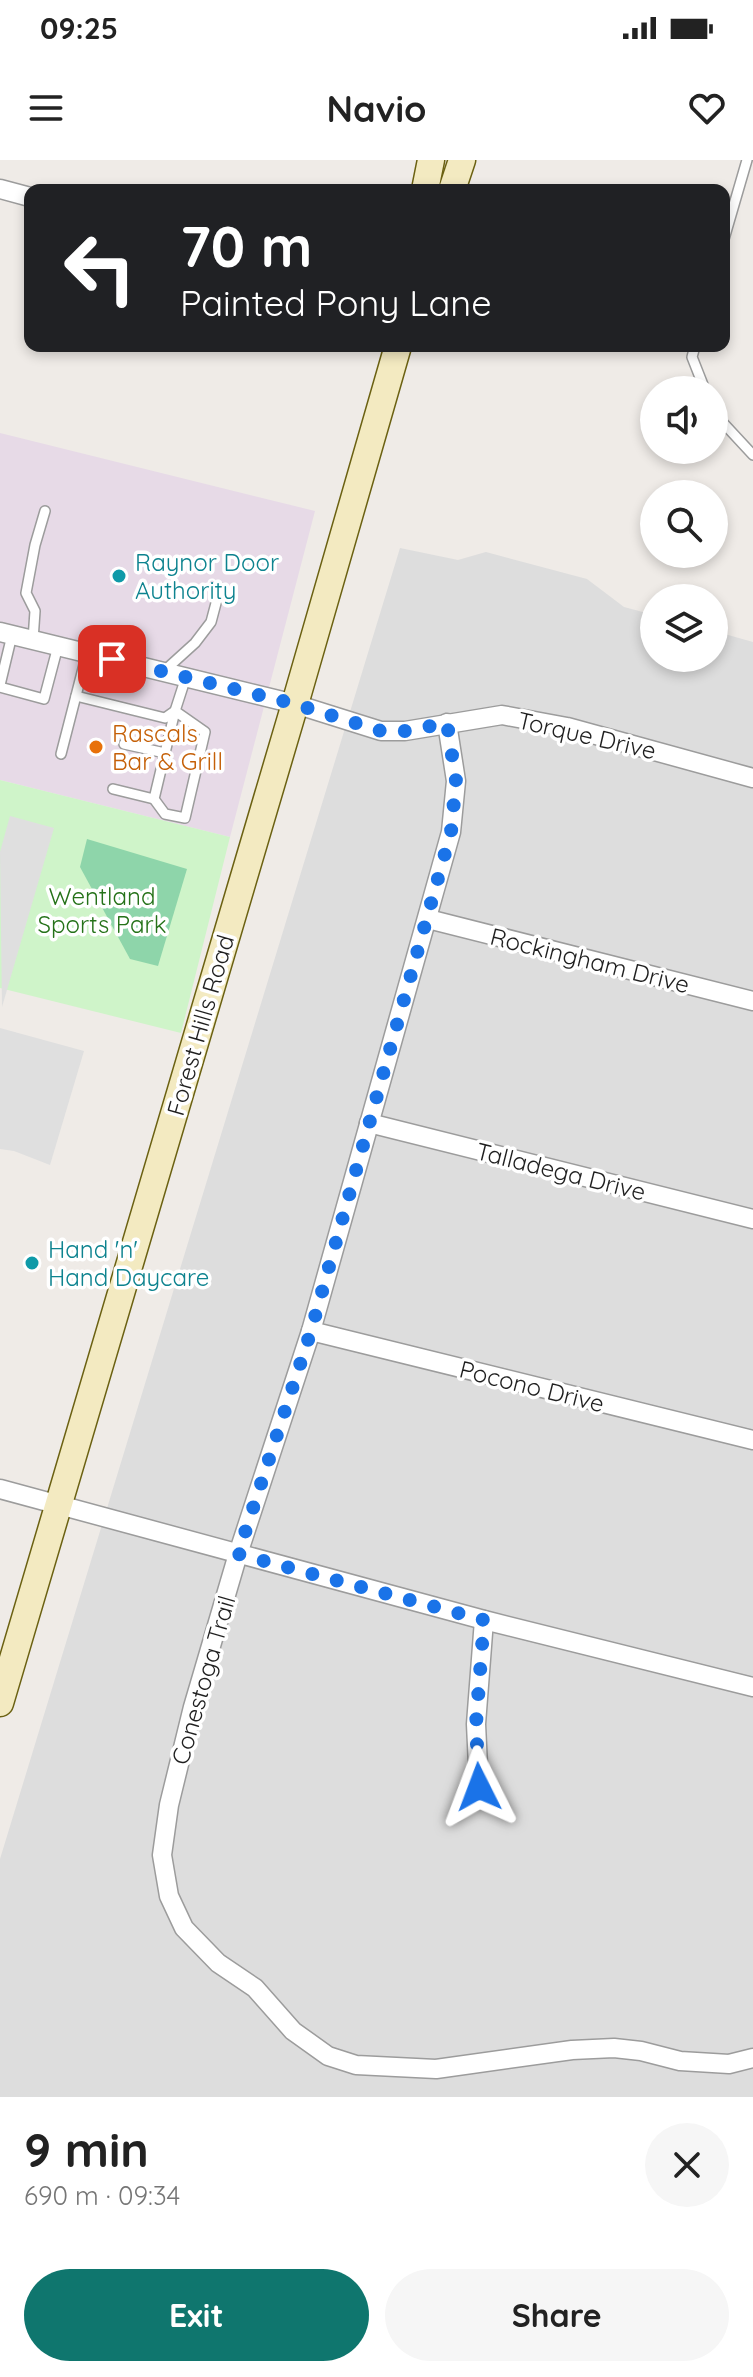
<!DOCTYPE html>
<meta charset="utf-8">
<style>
:root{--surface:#fff;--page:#f6f6f6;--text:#222;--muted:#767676;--accent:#0f766e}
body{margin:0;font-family:Quicksand,sans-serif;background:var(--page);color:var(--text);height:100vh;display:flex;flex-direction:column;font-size:30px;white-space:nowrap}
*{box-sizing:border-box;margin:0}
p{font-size:26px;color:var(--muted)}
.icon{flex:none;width:44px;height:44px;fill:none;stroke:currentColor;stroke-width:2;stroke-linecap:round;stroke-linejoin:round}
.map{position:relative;height:1937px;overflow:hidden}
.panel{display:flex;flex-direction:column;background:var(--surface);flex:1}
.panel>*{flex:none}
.hud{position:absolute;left:24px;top:24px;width:706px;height:168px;border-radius:16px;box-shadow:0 4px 12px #0003;background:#202124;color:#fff;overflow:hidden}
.fabs{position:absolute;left:640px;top:216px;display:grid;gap:16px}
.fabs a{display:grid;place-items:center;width:88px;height:88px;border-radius:50%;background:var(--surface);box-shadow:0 4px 12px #0003;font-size:40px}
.pin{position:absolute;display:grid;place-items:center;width:68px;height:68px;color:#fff;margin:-34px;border-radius:16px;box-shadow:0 4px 12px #0006}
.me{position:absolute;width:88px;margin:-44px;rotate:357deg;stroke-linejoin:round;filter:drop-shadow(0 0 6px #0008)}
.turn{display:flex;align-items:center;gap:28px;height:168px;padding:0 24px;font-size:36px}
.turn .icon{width:104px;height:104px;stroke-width:2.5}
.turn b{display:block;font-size:56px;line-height:68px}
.round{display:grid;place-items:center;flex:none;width:84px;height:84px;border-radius:42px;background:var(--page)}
.summary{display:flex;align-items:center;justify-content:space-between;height:136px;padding:0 24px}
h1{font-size:48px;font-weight:700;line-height:60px}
.cta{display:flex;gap:16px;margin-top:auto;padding:16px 24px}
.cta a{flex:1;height:92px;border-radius:48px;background:var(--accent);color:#fff;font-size:32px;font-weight:700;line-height:92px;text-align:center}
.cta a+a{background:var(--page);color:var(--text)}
.status{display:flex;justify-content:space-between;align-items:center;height:56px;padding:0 40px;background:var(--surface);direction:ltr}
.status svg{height:22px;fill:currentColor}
header{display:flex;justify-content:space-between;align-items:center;height:104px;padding:0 24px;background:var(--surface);font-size:36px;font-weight:700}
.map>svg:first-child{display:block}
.residential{fill:#ddd}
.industrial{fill:#e7dae7}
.park{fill:#cff4c9}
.pitch{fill:#8ed5aa}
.parking{fill:#dfdfdf}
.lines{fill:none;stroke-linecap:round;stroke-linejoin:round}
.lane-casing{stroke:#9c9c9c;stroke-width:12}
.street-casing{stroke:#9c9c9c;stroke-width:21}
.secondary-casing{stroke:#6b6112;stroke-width:29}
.lane{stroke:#fff;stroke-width:9}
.street{stroke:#fff;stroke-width:18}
.secondary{stroke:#f3eac1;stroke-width:26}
.route{stroke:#1a73e8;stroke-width:14;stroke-dasharray:0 25.2}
.culture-dot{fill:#0f9aa8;stroke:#fff;stroke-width:3}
.food-dot{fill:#e8710a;stroke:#fff;stroke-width:3}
.labels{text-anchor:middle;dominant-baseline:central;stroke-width:7;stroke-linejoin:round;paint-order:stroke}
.culture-label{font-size:24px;fill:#0d838f;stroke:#fff;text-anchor:start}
.food-label{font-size:24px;fill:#c56008;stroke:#fff;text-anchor:start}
.street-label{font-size:24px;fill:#1f1f1f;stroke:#fff}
.park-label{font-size:24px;fill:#257219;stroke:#fff}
</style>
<div class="status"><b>09:25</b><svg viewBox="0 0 49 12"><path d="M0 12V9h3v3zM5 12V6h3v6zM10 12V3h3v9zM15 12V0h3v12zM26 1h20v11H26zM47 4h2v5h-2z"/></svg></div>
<header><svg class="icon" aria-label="menu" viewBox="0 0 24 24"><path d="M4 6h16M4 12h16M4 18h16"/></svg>Navio<svg class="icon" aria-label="heart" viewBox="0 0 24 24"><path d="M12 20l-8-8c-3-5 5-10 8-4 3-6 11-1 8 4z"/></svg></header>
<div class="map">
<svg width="753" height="1937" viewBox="0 0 753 1937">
<rect width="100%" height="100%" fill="#efebe7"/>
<path class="residential" d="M400 388 458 400 486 392 587 419 624 447 654 455V498H714V471L753 482V1937H0V1699Z"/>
<path class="industrial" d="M0 273 315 351 230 677 0 620Z"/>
<path class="park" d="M0 620 230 677 181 873 0 828Z"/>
<path class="pitch" d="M87 679 187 709 158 806 130 799 80 707Z"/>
<g class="parking">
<path d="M10 656 54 668 2 847 0 692Z"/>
<path d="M0 868 84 891 50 1005 14 991 0 989Z"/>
</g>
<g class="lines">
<g class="lane-casing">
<g id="lane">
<path d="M724 79 747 0"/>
<path d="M695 186 692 197 705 230"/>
<path d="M714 253 753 295"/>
<path d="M33 480 35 451 26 433 35 385 45 351"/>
<path d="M163 512 195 483 211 462 220 428"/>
<path d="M0 525 12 475"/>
<path d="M0 527 44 539 58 486"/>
<path d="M76 536 165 558 175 551"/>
<path d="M175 551 205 572 185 658 165 654 154 639 175 551 186 517"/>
<path d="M124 584 165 593"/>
<path d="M61 594 87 493"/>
<path d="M113 629 154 639"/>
</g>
</g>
<g class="street-casing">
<g id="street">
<path d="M0 29 30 37"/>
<path d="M0 472 295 544 381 571H405L502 555 567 567 753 618"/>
<path d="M447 563 456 621 451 672 311 1171 238 1394 193 1547 169 1645 162 1695 169 1736 184 1768 218 1803 255 1828 293 1871 328 1896 356 1905 436 1909 572 1890 614 1888 641 1891 680 1901 729 1904 753 1898"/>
<path d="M428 759 753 841"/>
<path d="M369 963 753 1059"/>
<path d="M311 1171 753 1280"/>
<path d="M0 1329 484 1460 753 1527"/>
<path d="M479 1627 476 1564 484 1460"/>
</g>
</g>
<g class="secondary-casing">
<g id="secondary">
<path d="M425 30 431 0"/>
<path d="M452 30 462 0"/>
<path d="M0 1543 295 544 398 186"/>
</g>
</g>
<use href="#lane" class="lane"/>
<use href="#street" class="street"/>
<use href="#secondary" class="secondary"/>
</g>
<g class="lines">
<path class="route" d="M112 499 295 544 381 571H405L447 563 456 621 451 672 311 1171 238 1394 484 1460 476 1564 479 1627"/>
</g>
<g class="culture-dot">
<circle cx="119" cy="416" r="8"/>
<circle cx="32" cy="1103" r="8"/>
</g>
<circle class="food-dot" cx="96" cy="587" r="8"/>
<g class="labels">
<g class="culture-label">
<text x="135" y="402">Raynor Door<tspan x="135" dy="28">Authority</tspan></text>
<text x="48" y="1089">Hand 'n'<tspan x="48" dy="28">Hand Daycare</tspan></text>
</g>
<g class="food-label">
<text x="112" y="573">Rascals<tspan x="112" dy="28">Bar &amp; Grill</tspan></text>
</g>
<g class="street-label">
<text transform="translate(587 575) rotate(13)">Torque Drive</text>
<text transform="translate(590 800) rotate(14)">Rockingham Drive</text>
<text transform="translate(200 865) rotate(-74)">Forest Hills Road</text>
<text transform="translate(561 1011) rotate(14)">Talladega Drive</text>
<text transform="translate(532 1226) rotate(14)">Pocono Drive</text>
<text transform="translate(203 1520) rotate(-74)">Conestoga Trail</text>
</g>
<g class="park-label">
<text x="102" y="736">Wentland<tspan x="102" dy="28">Sports Park</tspan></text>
</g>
</g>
</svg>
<div class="fabs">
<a><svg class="icon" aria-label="sound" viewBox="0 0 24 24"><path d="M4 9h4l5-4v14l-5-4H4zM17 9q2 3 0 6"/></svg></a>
<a><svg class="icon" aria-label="search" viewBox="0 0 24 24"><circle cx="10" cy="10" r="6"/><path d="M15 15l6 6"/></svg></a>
<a><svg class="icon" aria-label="layers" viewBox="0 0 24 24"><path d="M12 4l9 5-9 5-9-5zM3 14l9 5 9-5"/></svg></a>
</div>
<div class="pin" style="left:112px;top:499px;background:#d93025"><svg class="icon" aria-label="arrive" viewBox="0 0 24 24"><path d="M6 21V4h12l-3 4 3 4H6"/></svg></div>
<svg class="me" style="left:479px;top:1627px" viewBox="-20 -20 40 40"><path d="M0-17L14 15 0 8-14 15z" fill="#1a73e8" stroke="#fff" stroke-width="4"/></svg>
<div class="hud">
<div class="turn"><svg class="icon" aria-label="left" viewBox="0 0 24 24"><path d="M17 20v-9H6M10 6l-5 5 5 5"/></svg><div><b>70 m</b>Painted Pony Lane</div></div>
</div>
</div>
<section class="panel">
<div class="summary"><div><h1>9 min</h1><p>690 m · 09:34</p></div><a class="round"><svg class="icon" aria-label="close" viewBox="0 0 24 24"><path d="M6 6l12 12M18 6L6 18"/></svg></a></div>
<div class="cta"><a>Exit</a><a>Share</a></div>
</section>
